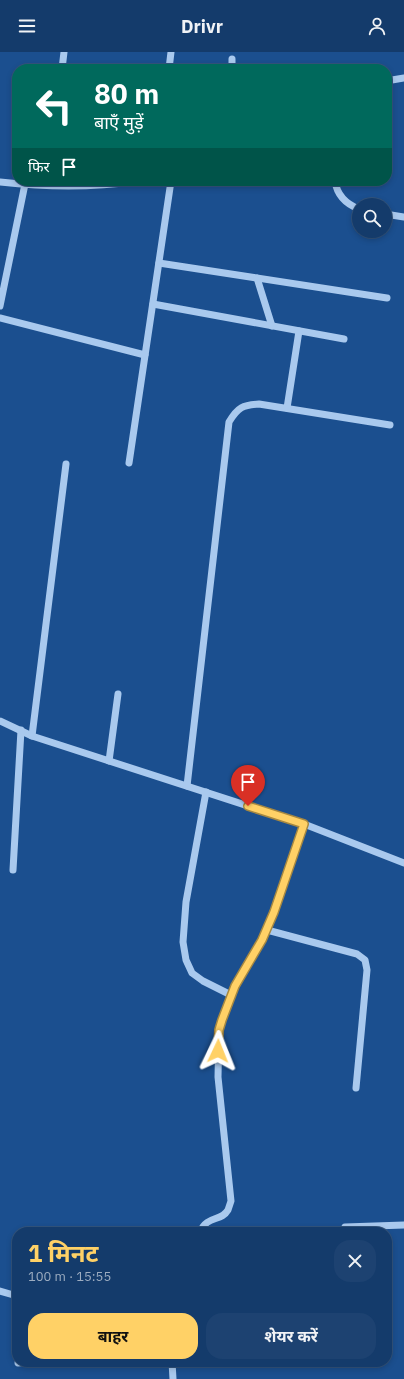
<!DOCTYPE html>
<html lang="hi">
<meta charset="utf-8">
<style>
:root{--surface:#143b6b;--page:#1d4271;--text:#f1f3f6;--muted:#9dadc1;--line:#33557e;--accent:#ffd166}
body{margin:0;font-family:"IBM Plex Sans","Noto Sans Devanagari",sans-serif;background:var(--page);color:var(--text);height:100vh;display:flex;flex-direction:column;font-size:15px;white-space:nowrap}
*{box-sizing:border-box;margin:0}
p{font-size:13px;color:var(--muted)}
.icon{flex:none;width:22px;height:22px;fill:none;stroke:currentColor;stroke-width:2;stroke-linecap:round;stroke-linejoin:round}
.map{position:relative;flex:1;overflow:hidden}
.panel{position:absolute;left:12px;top:1175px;width:380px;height:140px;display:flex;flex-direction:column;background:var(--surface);border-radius:16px;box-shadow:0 2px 6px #0003,0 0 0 1px var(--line)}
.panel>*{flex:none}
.banner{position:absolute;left:12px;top:12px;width:380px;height:122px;border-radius:16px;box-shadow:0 2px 6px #0003,0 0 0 1px var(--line);background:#00695c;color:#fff;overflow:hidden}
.controls{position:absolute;left:352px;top:146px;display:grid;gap:8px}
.controls a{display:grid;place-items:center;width:40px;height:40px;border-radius:50%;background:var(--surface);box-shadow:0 2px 6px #0003,0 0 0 1px var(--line);font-size:20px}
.pin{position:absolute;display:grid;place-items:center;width:34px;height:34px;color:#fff;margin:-41px -17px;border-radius:50% 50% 50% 0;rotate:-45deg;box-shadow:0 0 4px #0007}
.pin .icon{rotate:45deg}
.me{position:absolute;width:44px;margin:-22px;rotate:2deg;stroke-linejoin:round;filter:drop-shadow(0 0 3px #0008)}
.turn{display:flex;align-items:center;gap:14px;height:84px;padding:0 16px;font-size:18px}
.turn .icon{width:52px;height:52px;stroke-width:2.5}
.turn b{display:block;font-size:28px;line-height:34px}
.then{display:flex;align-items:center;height:38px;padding:0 16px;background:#0003;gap:8px;font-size:15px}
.round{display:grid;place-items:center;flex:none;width:42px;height:42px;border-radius:16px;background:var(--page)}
.headline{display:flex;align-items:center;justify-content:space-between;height:68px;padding:0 16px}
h1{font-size:24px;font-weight:700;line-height:30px;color:var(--accent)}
.cta{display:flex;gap:8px;margin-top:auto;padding:8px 16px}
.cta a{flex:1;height:46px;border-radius:16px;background:var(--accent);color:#111;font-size:16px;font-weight:700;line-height:46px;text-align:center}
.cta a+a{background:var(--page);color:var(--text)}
header{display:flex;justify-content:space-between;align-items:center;height:52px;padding:0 16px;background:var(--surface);font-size:18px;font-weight:700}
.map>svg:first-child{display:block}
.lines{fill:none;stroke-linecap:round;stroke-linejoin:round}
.minor{stroke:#a9c9ee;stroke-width:7}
.route-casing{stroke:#a68842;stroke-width:10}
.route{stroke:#ffd166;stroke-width:7}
</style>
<header><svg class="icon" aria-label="menu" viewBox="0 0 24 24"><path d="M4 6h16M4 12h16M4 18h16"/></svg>Drivr<svg class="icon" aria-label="person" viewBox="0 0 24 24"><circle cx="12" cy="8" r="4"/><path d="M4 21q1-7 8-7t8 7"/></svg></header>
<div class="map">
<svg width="404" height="1327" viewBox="0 0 404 1327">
<rect width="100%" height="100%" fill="#1b4f8f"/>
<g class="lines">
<g class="minor">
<path d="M62 17 64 0"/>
<path d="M169 17 171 0"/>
<path d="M232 17V7"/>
<path d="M387 31 392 28 404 26"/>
<path d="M335 129C337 143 346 152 359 157"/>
<path d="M0 130C45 135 92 136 136 129"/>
<path d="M385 162 404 165"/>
<path d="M159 211 387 246"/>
<path d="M257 226 272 274"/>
<path d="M153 252 344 287"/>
<path d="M0 254 25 132"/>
<path d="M0 266 145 303"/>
<path d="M287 356 299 279"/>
<path d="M129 411 171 129"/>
<path d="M0 669 32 684 304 772 404 811"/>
<path d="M32 684 66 412"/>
<path d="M109 709 118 642"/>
<path d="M187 734 229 370C238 355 243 353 259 352L390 373"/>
<path d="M206 740 186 850 183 890 186 908 192 921 203 929 231 943"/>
<path d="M13 818 21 678"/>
<path d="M267 878 357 902 365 908 367 918 356 1036"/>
<path d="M345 1175 404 1173"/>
<path d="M200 1180C207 1163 221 1170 228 1158 229 1155 230 1152 231 1149L218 1025 219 978 222 967 235 934 262 888 274 860 304 772"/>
<path d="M0 1239 17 1244"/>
<path d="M172 1310 173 1327"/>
<path d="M18 1311 28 1310"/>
</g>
</g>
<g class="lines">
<g class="route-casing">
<path id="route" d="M218 999 219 978 222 968 235 934 262 888 274 860 304 772 248 754"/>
</g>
<use href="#route" class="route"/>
</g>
</svg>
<div class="controls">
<a><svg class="icon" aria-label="search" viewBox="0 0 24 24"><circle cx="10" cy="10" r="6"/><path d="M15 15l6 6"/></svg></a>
</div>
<div class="pin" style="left:248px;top:754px;background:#d93025"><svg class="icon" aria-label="arrive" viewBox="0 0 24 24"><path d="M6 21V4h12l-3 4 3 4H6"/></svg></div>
<svg class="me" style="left:218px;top:999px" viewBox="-20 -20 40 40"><path d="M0-17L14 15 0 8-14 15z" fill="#ffd166" stroke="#fff" stroke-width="4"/></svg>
<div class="banner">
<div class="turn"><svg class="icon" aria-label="left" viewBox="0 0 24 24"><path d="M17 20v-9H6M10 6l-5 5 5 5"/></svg><div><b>80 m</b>बाएँ मुड़ें</div></div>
<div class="then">फिर<svg class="icon" aria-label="arrive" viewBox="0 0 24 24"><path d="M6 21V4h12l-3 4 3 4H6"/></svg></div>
</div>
<section class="panel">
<div class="headline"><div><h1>1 मिनट</h1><p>100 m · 15:55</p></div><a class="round"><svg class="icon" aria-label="close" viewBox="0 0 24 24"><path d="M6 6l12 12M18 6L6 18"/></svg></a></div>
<div class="cta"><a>बाहर</a><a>शेयर करें</a></div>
</section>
</div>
